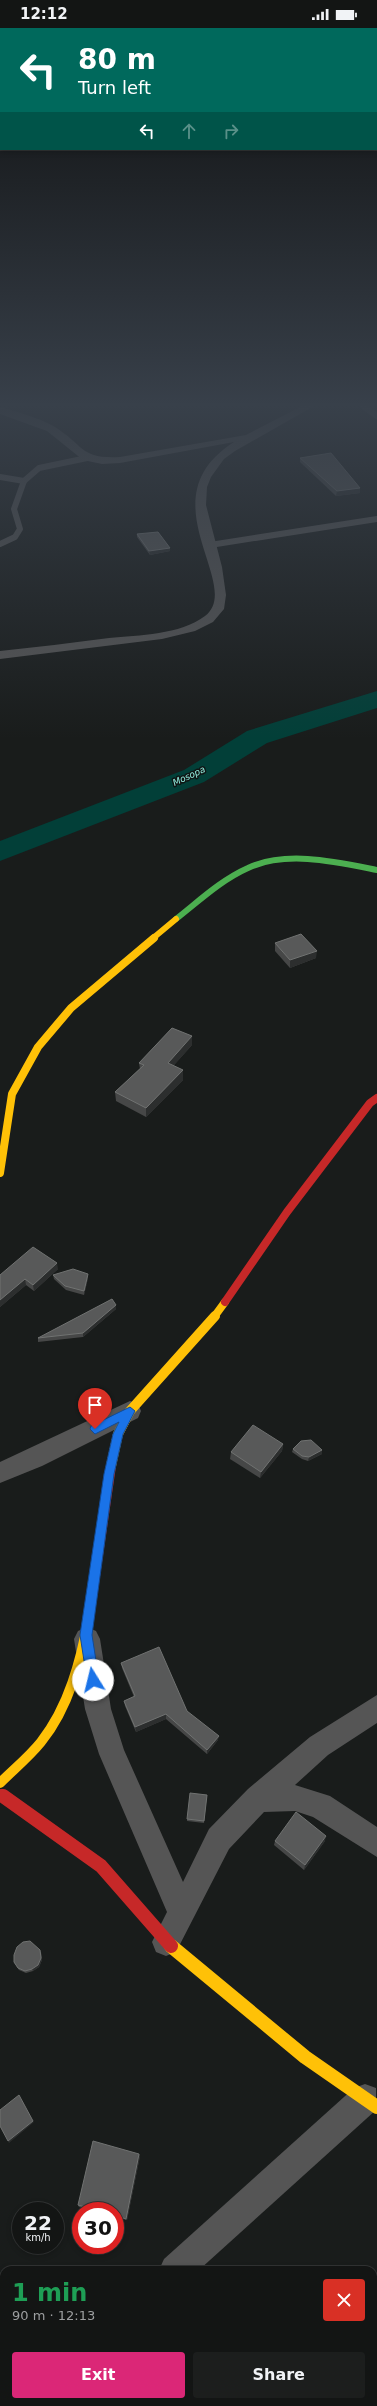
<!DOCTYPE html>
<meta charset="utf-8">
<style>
:root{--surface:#131514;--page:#1c1e1d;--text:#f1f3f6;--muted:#9d9fa0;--line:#323434;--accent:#db2777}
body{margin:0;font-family:"DejaVu Sans",sans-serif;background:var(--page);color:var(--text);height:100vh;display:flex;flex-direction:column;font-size:15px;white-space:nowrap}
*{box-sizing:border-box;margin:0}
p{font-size:13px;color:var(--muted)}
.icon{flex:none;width:22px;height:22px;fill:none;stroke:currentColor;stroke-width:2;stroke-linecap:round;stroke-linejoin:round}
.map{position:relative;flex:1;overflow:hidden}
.sheet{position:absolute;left:0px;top:2238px;width:377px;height:140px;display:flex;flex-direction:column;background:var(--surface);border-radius:12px 12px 0 0;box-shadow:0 2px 6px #0003,0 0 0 1px var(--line)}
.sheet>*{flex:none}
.hud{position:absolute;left:0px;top:0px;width:377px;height:122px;box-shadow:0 2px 6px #0003,0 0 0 1px var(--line);background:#00695c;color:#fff;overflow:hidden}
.speed{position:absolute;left:12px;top:2174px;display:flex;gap:8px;font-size:20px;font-weight:700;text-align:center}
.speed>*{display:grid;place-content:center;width:52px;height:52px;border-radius:50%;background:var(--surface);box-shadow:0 2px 6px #0003,0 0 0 1px var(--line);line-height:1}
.speed small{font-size:10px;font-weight:400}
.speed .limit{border:6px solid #d22;background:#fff;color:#111}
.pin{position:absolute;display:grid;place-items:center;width:34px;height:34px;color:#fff;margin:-41px -17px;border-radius:50% 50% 50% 0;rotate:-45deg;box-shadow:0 0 4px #0007}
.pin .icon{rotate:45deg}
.me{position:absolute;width:44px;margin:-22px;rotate:351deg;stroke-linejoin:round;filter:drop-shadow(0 0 3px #0008)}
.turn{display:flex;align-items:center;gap:14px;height:84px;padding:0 12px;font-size:18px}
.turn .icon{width:52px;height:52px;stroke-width:2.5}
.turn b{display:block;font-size:28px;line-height:34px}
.lanes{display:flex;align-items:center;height:38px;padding:0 12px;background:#0003;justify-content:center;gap:20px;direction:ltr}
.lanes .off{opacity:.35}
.round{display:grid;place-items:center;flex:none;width:42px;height:42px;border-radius:4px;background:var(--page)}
.head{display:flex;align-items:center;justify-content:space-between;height:68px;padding:0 12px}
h1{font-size:24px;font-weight:600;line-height:30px;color:#1e9e55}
.action{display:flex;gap:8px;margin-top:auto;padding:8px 12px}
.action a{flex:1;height:46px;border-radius:4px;background:var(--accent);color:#fff;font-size:16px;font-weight:600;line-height:46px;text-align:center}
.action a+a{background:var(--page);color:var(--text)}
.status{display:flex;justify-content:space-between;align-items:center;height:28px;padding:0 20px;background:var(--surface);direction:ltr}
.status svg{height:11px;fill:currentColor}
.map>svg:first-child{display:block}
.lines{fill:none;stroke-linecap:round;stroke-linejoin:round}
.river{fill:#023f38;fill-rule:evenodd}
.lane{stroke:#555;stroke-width:6}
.street{fill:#555;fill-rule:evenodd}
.fast{stroke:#4caf50;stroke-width:6}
.slow-far3{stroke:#ffc107;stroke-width:6}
.slow-far2{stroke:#ffc107;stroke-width:8}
.slow-far1{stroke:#ffc107;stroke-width:10}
.slow{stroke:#ffc107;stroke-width:14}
.jam-far2{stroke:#c62828;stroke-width:8}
.jam-far1{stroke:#c62828;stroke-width:10}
.jam{stroke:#c62828;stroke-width:14}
.wall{fill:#464747}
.shaded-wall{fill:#2c2e2e}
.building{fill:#585959;stroke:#707271}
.route{fill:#1a73e8;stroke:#114b97}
.labels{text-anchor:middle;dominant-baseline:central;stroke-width:3;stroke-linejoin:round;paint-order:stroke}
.far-water-label{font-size:9px;font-style:italic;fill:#91eedf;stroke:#0f1413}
</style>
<div class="status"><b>12:12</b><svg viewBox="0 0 49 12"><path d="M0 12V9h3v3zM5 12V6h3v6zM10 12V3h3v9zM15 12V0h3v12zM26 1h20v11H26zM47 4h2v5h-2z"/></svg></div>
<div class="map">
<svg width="377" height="2378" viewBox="0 0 377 2378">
<rect width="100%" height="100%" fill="#191c1b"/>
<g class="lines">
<path class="river" d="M377 663V680L267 715 204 754 0 833V813L184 742 247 703Z"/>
<g class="lane">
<path d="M363 378 377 388"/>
<path d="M0 449 24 453"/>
<path d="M0 516 15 509 20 501 14 481 24 453 39 440 87 430"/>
<path d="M210 517 377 491"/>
</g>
<g class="street">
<path d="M302 378H314L235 423 224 431 211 449 207 459 206 477 222 539 226 567 224 581 213 594 195 603 162 611 0 631V623C36 619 72 615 109 610 139 607 180 607 205 588 245 557 144 471 234 414L120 435 102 436 83 432 47 403 0 386V379C15 383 42 391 55 399 85 418 80 431 120 429L246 407Z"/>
<path d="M130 1373 138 1376 141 1383 138 1390 42 1438 0 1455V1434Z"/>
<path d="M87 1599 96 1603 100 1611 111 1681 124 1722 183 1854 209 1801 248 1761 310 1709 377 1667V1695L328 1727 295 1757 330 1768 377 1799V1829L313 1789 295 1783 264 1784 229 1821 176 1924 166 1928 156 1924 152 1914 167 1884 99 1726 85 1681 74 1611 78 1603Z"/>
<path d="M365 2056 376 2060V2082L199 2242H159L164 2231 354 2060Z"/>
<path d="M31 2374H66L64 2378H29Z"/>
</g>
<path class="fast" d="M176 891C199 873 221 852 248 840 286 822 337 834 377 842"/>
<path class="slow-far3" d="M152 911 176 891"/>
<g class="slow-far2">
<path d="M0 1145 12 1066 38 1019 71 980 154 910"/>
<path d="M214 1289 225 1274"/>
</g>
<g class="slow-far1">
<path d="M111 1438 118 1406 130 1383 215 1288"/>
<path d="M0 1755C14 1741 29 1729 41 1714 69 1679 81 1632 89 1589"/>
</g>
<path class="slow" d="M171 1918 305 2029 377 2079"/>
<path class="jam-far2" d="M225 1274 287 1184 370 1075 377 1070"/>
<g class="jam-far1">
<path d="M89 1589 111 1438"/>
<path d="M0 1766 4 1769"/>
</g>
<path class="jam" d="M3 1768 101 1838 171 1918"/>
</g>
<g class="wall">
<path d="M300 430 360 460V465L336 468 300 434Z"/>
<path d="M137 506 170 520V523L150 527 137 509Z"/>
<path d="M275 915 316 930 290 940 275 923Z"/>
<path d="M192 1017 173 1038 183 1042V1052L146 1089 116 1073 115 1064 140 1041 139 1035Z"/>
<path d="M58 1241 34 1263 26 1257 0 1279V1247Z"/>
<path d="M88 1246V1250L84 1267 66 1262 54 1251 53 1247Z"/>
<path d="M116 1277V1281L83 1309 38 1314V1310Z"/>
<path d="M283 1416 282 1423 260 1450 230 1431 231 1424Z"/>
<path d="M293 1421 322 1422V1426L308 1433 302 1431 292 1424Z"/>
<path d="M121 1635 187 1683 218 1712 207 1726 166 1691 136 1704 125 1678 124 1673 134 1669 122 1640Z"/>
<path d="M207 1767 204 1795 187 1793V1791Z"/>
<path d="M275 1813H325L304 1842 274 1817Z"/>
<path d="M41 1924 42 1932 39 1939 33 1943 26 1945 19 1942 15 1936 14 1934Z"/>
<path d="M139 2126 140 2128 127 2192 115 2189V2183H94L79 2179 78 2177Z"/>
</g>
<g class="shaded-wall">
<path d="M360 460V465L336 468 337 463Z"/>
<path d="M170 520V523L150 527 149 523Z"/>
<path d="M317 923 316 930 290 940V932Z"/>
<path d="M192 1008V1017L168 1044V1035Z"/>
<path d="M183 1042V1052L146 1089V1080Z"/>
<path d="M57 1235 58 1241 34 1263 33 1257Z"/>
<path d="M88 1246V1250L84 1267V1263Z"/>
<path d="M25 1251 26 1257 0 1279V1272Z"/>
<path d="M116 1277V1281L83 1309V1305Z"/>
<path d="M283 1416 282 1423 260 1450 261 1444Z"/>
<path d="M322 1422V1426L308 1433 309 1429Z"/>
<path d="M166 1686V1691L136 1704 135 1699Z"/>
<path d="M219 1708 218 1712 207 1726V1722Z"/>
<path d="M326 1808 325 1813 304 1842 305 1837Z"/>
<path d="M40 1922 42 1932 39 1939 33 1943 32 1941Z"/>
<path d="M33 2093 34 2094 9 2115 8 2113Z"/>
<path d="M139 2126 140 2128 127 2192 126 2191Z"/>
</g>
<g class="building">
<path d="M331 425 360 460 337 463 300 430Z"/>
<path d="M158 504 170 520 149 523 137 506Z"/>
<path d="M301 906 317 923 290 932 275 915Z"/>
<path d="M172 1000 192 1008 168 1035 183 1042 146 1080 115 1064 144 1037 139 1035Z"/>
<path d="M33 1219 57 1235 33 1257 25 1251 0 1272V1247Z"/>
<path d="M73 1241 88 1246 84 1263 65 1258 53 1247Z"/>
<path d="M112 1271 116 1277 83 1305 38 1310Z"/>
<path d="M253 1397 283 1416 261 1444 231 1424Z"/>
<path d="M311 1412 322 1422 309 1429 302 1428 293 1421 301 1413Z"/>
<path d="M159 1619 187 1683 219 1708 207 1722 166 1686 135 1699 124 1673 135 1668 121 1635Z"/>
<path d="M190 1765 207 1767 204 1793 187 1791Z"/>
<path d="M296 1784 326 1808 305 1837 275 1813Z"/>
<path d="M30 1913 40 1922 41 1930 38 1937 32 1941 25 1943 18 1940 14 1934V1927L17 1919 23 1914Z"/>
<path d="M19 2067 33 2093 8 2113 0 2098V2082Z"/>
<path d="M93 2113 139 2126 126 2191 115 2187V2183H99L78 2177Z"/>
</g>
<linearGradient id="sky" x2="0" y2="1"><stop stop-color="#0e0f0f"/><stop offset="0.53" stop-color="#38404a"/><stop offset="1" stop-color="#38404a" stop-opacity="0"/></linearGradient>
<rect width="377" height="711" fill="url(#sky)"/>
<path class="route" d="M130 1379 135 1383 123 1406 114 1446 92 1607 99 1652 93 1657 87 1652 80 1607 104 1446 113 1406 119 1394 95 1406 90 1401 91 1398Z"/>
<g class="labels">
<g class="far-water-label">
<text transform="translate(189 748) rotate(-25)">Mosopa</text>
</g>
</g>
</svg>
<div class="speed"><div>22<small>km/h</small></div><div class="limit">30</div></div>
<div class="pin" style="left:95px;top:1401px;background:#d93025"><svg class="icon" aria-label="arrive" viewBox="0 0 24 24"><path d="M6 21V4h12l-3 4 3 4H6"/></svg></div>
<svg class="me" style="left:93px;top:1652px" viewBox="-20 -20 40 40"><circle r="19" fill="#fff"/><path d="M0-13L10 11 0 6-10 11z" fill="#1a73e8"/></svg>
<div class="hud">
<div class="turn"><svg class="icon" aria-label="left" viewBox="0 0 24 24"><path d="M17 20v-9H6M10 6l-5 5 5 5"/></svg><div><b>80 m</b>Turn left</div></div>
<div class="lanes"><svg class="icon" aria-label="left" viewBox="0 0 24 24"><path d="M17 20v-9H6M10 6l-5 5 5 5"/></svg><svg class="icon off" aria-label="ahead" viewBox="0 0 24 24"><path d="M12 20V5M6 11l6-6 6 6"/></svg><svg class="icon off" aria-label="right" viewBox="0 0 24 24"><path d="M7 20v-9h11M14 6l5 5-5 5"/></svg></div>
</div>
<section class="sheet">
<div class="head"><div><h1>1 min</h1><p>90 m · 12:13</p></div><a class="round" style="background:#d93025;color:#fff"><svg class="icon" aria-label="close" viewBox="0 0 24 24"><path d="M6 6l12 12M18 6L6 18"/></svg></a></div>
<div class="action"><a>Exit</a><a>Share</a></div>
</section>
</div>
